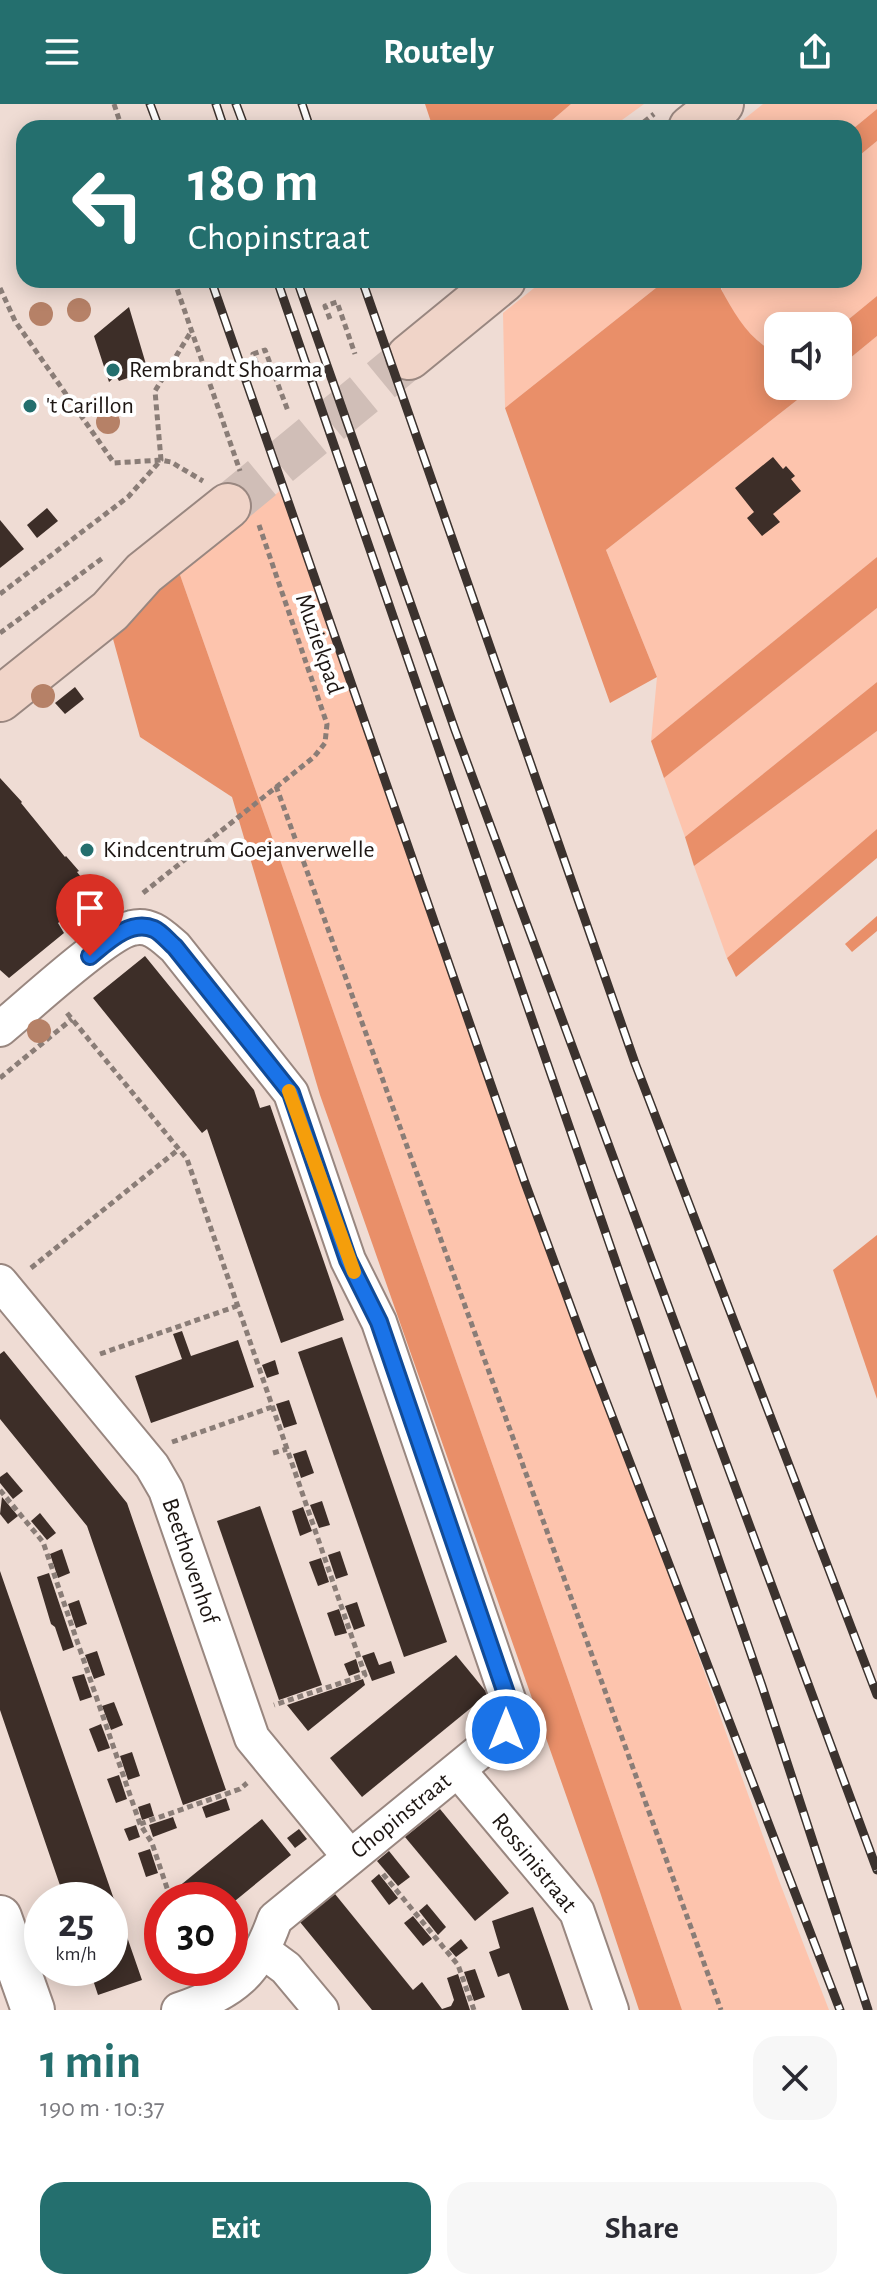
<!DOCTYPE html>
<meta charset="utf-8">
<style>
:root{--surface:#fff;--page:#f7f7f7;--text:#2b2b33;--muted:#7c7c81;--accent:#246f6e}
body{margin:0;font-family:"Alegreya Sans",sans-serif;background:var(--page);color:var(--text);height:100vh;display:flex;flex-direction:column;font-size:30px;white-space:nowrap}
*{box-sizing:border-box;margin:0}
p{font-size:26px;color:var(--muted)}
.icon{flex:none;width:44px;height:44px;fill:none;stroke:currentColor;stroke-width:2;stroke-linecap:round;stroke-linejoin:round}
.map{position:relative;height:1906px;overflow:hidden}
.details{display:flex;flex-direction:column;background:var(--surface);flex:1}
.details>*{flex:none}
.guide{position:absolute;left:16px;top:16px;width:846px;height:168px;border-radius:24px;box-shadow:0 4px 20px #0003;background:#246f6e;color:#fff;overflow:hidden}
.fabs{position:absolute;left:764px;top:208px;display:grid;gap:16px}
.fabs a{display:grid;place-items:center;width:88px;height:88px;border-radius:16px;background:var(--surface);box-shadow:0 4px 20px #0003;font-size:40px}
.speed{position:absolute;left:24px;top:1778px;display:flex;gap:16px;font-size:40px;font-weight:700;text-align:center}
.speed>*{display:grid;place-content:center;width:104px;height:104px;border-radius:50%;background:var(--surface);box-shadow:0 4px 20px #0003;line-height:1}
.speed small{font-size:20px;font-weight:400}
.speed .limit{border:12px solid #d22;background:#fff;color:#111}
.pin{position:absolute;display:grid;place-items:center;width:68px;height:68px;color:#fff;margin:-82px -34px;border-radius:50% 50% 50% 0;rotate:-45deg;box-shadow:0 0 8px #0007}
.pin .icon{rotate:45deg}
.me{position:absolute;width:88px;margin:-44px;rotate:0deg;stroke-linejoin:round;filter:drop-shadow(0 0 6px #0008)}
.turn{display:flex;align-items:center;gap:28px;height:168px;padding:0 40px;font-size:36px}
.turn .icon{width:104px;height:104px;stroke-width:2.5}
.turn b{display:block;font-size:56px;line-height:68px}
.round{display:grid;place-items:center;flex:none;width:84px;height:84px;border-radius:24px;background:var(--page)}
.overview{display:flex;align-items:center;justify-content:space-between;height:136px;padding:0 40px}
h1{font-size:48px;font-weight:600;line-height:60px;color:var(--accent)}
.button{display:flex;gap:16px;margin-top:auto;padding:16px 40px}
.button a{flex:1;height:92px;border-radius:24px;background:var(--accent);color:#fff;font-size:32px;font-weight:600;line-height:92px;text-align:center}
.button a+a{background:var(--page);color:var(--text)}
header{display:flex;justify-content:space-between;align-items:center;height:104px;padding:0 40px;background:var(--accent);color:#fff;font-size:36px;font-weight:600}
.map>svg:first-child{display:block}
.green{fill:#fdc4ad}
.forest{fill:#e9906a}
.water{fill:#e98f69}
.building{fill:#3d2e28}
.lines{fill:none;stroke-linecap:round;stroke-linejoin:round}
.secondary-tunnel{stroke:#d0beb7;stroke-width:44;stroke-dasharray:44 22;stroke-linecap:butt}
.minor-casing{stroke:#998780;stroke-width:38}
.tertiary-casing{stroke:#998780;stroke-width:46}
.secondary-casing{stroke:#998780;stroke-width:48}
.path{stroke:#8a7d77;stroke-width:5;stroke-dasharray:6 4;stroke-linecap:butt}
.minor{stroke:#fff;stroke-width:34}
.tertiary{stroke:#fff;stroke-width:42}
.secondary{stroke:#f0d4c8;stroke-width:44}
.rail-casing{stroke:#3b322e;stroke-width:9}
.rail{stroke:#fff;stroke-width:6;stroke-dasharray:18;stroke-linecap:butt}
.tree{fill:#b68167}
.route-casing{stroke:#114b97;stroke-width:20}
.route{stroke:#1a73e8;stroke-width:14}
.slow{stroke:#f59e0b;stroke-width:14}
.poi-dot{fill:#246f6e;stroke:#fff;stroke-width:3}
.labels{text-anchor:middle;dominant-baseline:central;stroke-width:8;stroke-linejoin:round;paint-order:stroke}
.poi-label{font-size:24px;fill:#1d1613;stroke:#fff;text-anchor:start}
.street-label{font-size:24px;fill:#1d1613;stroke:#fff}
</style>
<header><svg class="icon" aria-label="menu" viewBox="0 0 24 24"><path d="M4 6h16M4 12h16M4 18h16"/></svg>Routely<svg class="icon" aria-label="share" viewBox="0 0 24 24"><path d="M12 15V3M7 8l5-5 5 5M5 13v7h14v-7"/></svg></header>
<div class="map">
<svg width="877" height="1906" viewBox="0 0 877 1906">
<rect width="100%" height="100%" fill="#efdcd4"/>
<g class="green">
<path d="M571 0H644L611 24H543Z"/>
<path d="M763 0H877V5L854 24H733Z"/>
<path d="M877 37V192L838 224V222H778V250C755 240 720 202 721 176H854V56Z"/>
<path d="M544 176H666L505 304 503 209Z"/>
<path d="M877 232V453L651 637 657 573 606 446 815 282H838V264Z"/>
<path d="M281 386 778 1774 829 1906H682L570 1581 179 468Z"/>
<path d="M877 504V578L685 733 664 674Z"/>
<path d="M877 627V725L727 854 694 762Z"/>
</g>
<path class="forest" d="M877 1131V1295L833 1166Z"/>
<g class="water">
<path d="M425 0H571L543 24H433Z"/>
<path d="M877 5V37L854 56V24Z"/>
<path d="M666 176H721V185C735 211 750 237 778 250V282H815L606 446 657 573 610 599 505 304Z"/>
<path d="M877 192V232L838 264V224Z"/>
<path d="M877 453V504L664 674 651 637Z"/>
<path d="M179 468 570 1581 682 1906H639L599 1785 320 991 232 693 140 633 110 524Z"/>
<path d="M877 578V627L694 762 685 733Z"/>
<path d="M877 725V754L736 873 727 854Z"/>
<path d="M877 812V827L852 848 845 840Z"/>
</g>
<g class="building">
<path d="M129 203 148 267 119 277 116 272 109 278 94 232Z"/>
<path d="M773 353 783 365 786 362 795 372 791 375 801 387 773 410 780 418 762 432 747 414 754 408 735 384Z"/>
<path d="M47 404 58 417 37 434 27 421Z"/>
<path d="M0 416 24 445 0 464Z"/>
<path d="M75 583 84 595 65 610 55 599Z"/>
<path d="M0 674 22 698 21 699 65 753 66 752 79 767 77 768 100 797 70 821 64 814 58 819 64 829 9 874 0 866Z"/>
<path d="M145 852 254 986 260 1004 270 1001 344 1216 281 1239 207 1025 202 1029 93 894Z"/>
<path d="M182 1227 191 1252 238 1236 254 1283 151 1319 135 1272 182 1255 173 1230Z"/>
<path d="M342 1233 447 1538 404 1553 298 1248Z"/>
<path d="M4 1247 127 1399 226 1686 183 1701 87 1422 0 1315V1250Z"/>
<path d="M275 1256 279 1270 267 1274 262 1261Z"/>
<path d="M289 1296 297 1320 284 1324 276 1300Z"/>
<path d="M306 1346 314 1369 301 1374 293 1350Z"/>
<path d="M7 1368 23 1387 13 1395 0 1379V1373Z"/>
<path d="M2 1393 18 1412 8 1420 0 1410Z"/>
<path d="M322 1397 330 1421 319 1424 310 1401Z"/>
<path d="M260 1402 322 1581 279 1596 217 1417Z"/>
<path d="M303 1403 312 1427 300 1432 292 1407Z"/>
<path d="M40 1409 56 1429 47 1436 31 1417Z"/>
<path d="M62 1445 70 1469 58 1474 50 1450Z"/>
<path d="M340 1447 348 1471 336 1475 328 1451Z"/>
<path d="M321 1454 329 1478 318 1482 309 1458Z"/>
<path d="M0 1467 142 1876 98 1891 89 1864H110V1796H65L0 1606Z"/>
<path d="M49 1469 74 1543 63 1547 55 1523 51 1520 37 1473Z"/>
<path d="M79 1496 87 1520 76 1524 68 1500Z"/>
<path d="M357 1498 365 1522 354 1526 345 1502Z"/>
<path d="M339 1505 347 1529 335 1532 327 1509Z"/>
<path d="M97 1547 105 1571 94 1575 85 1551Z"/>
<path d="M374 1548 379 1561 391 1557 395 1569 372 1577 362 1552Z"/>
<path d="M456 1551 488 1590 362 1693 330 1654Z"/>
<path d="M356 1555 360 1568 349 1572 344 1560Z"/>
<path d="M84 1570 92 1593 80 1597 72 1573Z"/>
<path d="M363 1575 365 1581 308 1627 287 1601Z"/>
<path d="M114 1598 123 1621 111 1626 102 1602Z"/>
<path d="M101 1620 110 1644 98 1648 89 1625Z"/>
<path d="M132 1648 140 1672 128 1676 120 1652Z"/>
<path d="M119 1671 127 1695 116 1699 107 1675Z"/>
<path d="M226 1694 230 1706 206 1714 202 1703Z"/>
<path d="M150 1699 154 1712 142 1716 138 1703Z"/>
<path d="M440 1705 509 1789 475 1817 405 1733Z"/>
<path d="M173 1713 177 1724 153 1733 149 1721Z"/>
<path d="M262 1715 291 1751 230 1801V1796H187L177 1784Z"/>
<path d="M136 1721 140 1733 129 1737 124 1725Z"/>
<path d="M299 1725 307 1735 295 1744 287 1734Z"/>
<path d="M150 1745 158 1769 146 1773 138 1749Z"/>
<path d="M389 1747 410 1773 398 1782 377 1757Z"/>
<path d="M379 1770 398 1794 389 1801 371 1777Z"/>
<path d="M335 1790 413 1886 422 1878 442 1905 451 1902 454 1896 447 1874 458 1870 470 1906H372L300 1818Z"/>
<path d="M162 1797V1817L155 1799Z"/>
<path d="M427 1800 446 1823 438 1831 419 1807Z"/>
<path d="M533 1803 551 1854 569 1906H522L509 1869 498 1873 489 1848 500 1844 492 1817Z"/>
<path d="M413 1812 432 1835 423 1842 404 1819Z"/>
<path d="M461 1835 468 1844 456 1853 449 1845Z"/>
<path d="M475 1865 485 1893 474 1897 464 1868Z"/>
</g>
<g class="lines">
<path class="secondary-tunnel" d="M228 402 409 253"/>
<g class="minor-casing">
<g id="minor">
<path d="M0 925C26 904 105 830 132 824 150 819 162 832 175 843L291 989 348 1156 379 1218 511 1604 506 1626 275 1815C255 1871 235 1887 179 1906"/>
<path d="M0 1178 152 1362 166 1386 252 1634 350 1753"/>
<path d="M458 1666 577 1808 611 1906"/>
<path d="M263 1847 286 1864 321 1906"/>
</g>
</g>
<g class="tertiary-casing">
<path id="tertiary" d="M0 1813 33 1906"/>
</g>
<g class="secondary-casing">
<g id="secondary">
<path d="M691 24 721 0"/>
<path d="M409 253 503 176"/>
<path d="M0 595 110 507 144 469 228 402"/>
</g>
</g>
<g class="path">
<path d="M114 0 122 24"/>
<path d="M636 24 654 10"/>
<path d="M174 176 240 367"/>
<path d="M0 184 15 217 114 359 161 356 171 358 203 377"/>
<path d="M330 215 325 202 337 198 355 250"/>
<path d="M260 269 253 250 265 246 288 307"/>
<path d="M0 490 128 393 161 356 155 287 192 226"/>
<path d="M0 529 104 453"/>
<path d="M276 682 721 1906"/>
<path d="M143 789 314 653 325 639 327 620 259 421"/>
<path d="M67 909 187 1055 365 1571 274 1601"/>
<path d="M0 974 72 915"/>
<path d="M31 1164 179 1045"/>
<path d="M100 1250 237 1202"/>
<path d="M172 1338 272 1303"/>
<path d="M273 1349 287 1345"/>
<path d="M0 1386 43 1438 140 1720 152 1739 171 1796"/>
<path d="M140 1720 240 1685 247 1679"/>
<path d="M383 1770 458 1861 474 1906"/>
</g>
<use href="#minor" class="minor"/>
<use href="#tertiary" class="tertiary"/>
<use href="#secondary" class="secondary"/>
<g class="rail-casing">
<g id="rail">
<path d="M150 0 159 24"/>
<path d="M216 0 224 24"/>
<path d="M236 0 245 24"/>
<path d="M302 0 310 24"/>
<path d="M211 176 524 1076 587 1247 840 1906"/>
<path d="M277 176 762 1582 868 1906"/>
<path d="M297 176 455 626 877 1766"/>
<path d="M362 176 635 959 877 1591"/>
</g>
</g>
<use href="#rail" class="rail"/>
</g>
<g class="tree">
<circle cx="79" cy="206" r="12"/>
<circle cx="41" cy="210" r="12"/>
<circle cx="108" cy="318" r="12"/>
<circle cx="43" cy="592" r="12"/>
<circle cx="39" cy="927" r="12"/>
</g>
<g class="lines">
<g class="route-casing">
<path id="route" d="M90 852C107 838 130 815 154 825 161 828 169 838 175 843L291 989 348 1156 379 1218 511 1604 506 1626"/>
</g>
<use href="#route" class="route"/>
<path class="slow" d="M289 987 354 1168"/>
</g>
<g class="poi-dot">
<circle cx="113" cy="266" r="8"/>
<circle cx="30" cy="302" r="8"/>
<circle cx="87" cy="746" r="8"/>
</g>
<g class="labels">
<g class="poi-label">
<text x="129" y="266">Rembrandt Shoarma</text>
<text x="46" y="302">'t Carillon</text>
<text x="103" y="746">Kindcentrum Goejanverwelle</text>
</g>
<g class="street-label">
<text transform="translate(319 540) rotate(71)">Muziekpad</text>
<text transform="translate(190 1457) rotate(71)">Beethovenhof</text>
<text transform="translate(401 1712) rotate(-39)">Chopinstraat</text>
<text transform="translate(534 1759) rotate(51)">Rossinistraat</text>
</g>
</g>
</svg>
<div class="fabs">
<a><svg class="icon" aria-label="sound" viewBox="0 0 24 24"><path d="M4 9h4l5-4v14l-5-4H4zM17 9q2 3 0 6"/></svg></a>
</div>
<div class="speed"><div>25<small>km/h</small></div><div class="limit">30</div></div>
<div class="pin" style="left:90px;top:852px;background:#d93025"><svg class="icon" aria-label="arrive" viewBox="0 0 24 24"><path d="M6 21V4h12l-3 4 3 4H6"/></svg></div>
<svg class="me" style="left:506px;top:1626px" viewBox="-20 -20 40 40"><circle r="17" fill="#1a73e8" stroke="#fff" stroke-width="3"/><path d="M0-11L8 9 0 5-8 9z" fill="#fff"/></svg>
<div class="guide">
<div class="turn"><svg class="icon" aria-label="left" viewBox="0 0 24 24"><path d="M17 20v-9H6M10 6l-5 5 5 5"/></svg><div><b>180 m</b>Chopinstraat</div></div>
</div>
</div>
<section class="details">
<div class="overview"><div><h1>1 min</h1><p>190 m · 10:37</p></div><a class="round"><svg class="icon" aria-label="close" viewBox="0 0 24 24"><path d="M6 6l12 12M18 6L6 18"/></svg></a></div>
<div class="button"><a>Exit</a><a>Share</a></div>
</section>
